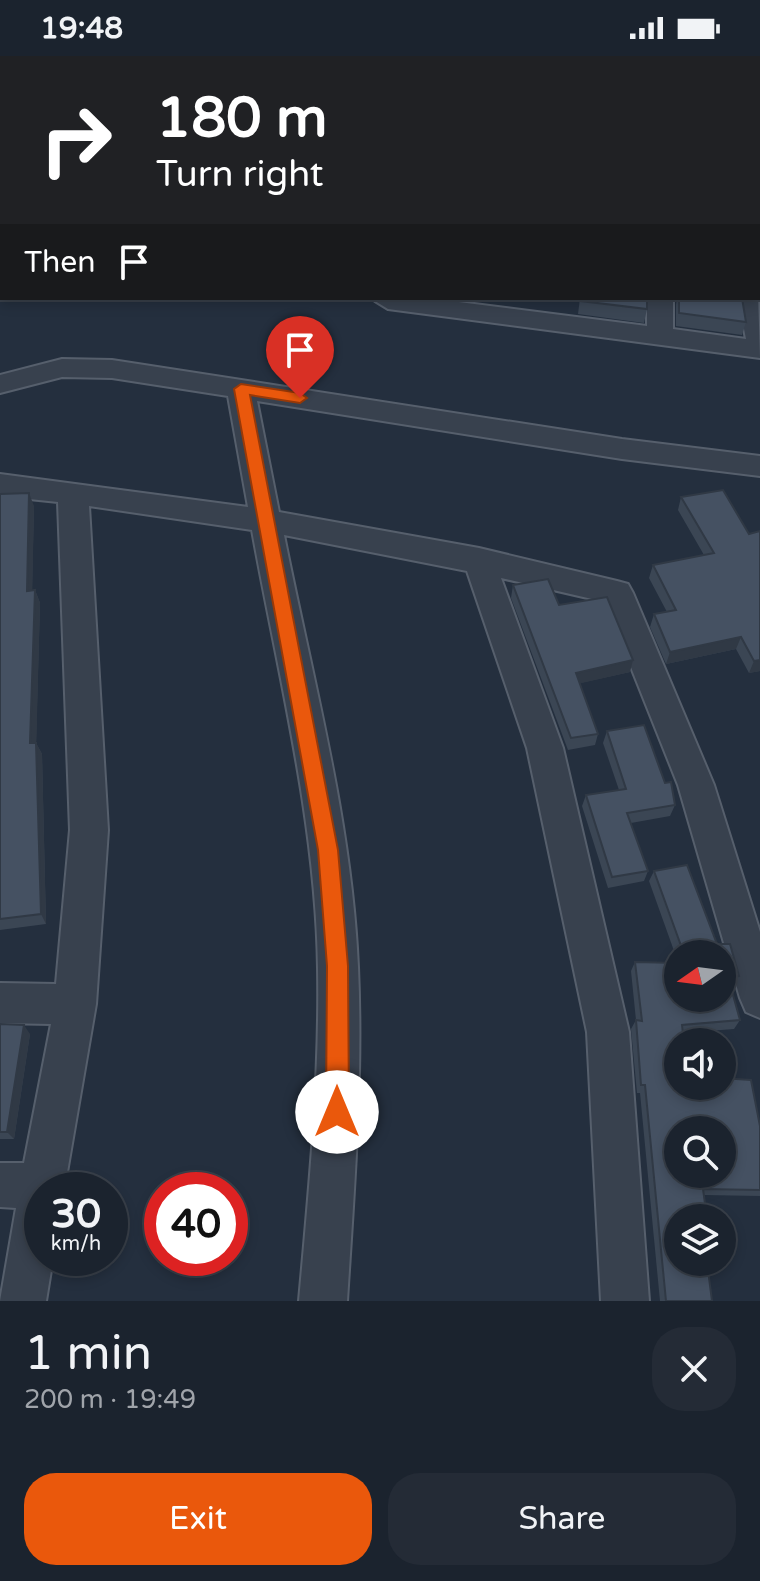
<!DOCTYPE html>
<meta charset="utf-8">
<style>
:root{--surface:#1b232e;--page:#242b36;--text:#f1f3f6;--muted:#a0a4aa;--line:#39404a;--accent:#ea580c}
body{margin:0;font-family:"Varela Round",sans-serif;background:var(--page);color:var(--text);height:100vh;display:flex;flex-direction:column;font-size:30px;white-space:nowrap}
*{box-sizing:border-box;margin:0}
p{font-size:26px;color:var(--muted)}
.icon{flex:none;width:44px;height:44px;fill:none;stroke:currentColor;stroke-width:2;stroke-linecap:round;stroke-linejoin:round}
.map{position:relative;height:1245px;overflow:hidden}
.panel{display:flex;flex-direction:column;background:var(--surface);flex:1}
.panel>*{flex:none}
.hud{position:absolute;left:0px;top:0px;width:760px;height:244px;box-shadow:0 4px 12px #0003,0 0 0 2px var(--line);background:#202124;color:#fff;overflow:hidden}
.needle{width:52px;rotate:256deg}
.fabs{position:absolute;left:664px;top:884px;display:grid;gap:16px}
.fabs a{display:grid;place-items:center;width:72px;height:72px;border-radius:50%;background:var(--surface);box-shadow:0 4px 12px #0003,0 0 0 2px var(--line);font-size:40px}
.speed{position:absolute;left:24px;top:1116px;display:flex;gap:16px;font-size:40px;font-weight:700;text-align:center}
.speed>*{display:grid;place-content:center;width:104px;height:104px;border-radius:50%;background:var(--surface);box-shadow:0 4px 12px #0003,0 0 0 2px var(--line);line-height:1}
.speed small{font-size:20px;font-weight:400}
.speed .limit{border:12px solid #d22;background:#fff;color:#111}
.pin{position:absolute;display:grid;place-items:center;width:68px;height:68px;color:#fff;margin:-82px -34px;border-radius:50% 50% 50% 0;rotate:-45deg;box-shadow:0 0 8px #0007}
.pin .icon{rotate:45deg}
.me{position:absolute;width:88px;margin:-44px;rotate:0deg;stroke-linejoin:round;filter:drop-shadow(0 0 6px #0008)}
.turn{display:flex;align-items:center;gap:28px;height:168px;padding:0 24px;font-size:36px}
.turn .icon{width:104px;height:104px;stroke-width:2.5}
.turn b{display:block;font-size:56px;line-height:68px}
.then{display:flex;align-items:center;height:76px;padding:0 24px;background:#0003;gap:16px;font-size:30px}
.round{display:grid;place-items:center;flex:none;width:84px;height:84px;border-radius:32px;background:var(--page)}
.summary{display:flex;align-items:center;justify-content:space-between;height:136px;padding:0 24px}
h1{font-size:48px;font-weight:600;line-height:60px}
.action{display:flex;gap:16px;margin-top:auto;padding:16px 24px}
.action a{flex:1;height:92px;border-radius:32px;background:var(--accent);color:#fff;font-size:32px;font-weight:600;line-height:92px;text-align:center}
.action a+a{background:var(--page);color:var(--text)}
.status{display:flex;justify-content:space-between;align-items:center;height:56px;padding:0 40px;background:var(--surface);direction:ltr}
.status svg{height:22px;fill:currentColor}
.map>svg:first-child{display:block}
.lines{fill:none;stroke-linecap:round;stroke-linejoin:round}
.river{fill:#394c67;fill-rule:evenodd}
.minor-casing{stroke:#565f6c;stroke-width:4}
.minor{fill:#38414e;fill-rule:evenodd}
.wall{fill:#3b4654}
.shaded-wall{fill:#303945}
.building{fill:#455162;stroke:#303945;stroke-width:2;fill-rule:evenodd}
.route{fill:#ea580c;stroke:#983908;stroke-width:2}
</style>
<div class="status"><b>19:48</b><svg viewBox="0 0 49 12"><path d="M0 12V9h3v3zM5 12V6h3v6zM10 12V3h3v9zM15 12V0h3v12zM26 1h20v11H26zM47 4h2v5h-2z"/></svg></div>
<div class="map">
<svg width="760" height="1245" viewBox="0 0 760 1245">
<rect width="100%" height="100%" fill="#242f3e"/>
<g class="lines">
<g class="river">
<rect x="0" y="72" width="2" height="24"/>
<rect x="758" y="107" width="2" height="24"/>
</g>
<g class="minor-casing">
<g id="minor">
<rect x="758" y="196" width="2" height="14"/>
<path d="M758 236 760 302 388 253 375 245 376 242H427L647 270V242H673V273L746 283 738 242H758Z"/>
<path d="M62 303 112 304 622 383 760 400V420L622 403 257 345 279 456 479 492 617 525 628 528 633 537 714 729 760 876V962L746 956 740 942 678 729 605 546 501 522 563 692 629 976 649 1245H601L587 976 527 692 467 515 284 479C312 621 352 766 358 911 363 1022 354 1134 347 1245H299C309 1134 320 1023 318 912 316 765 278 618 252 474L89 450 108 774 96 948 64 1134H42V1202H53L46 1245H0L16 1152 0 1151V1107H24L51 968 0 967V927L56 928 70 774 58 446 0 440V418L248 451 228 340 112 322 62 321 0 337V319Z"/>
</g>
</g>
<use href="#minor" class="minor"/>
</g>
<g class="wall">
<path d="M0 0H760V61L758 62V2H2V43L0 42Z"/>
<path d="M580 242H647V253L644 267 578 258Z"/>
<path d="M677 242H742L746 266 742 279 676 270V248Z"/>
<path d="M0 438 34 450 32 535 35 534 40 547 36 687 42 698 46 868 0 874Z"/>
<path d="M681 441 749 478 760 475V615L749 617 736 593 666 608 650 571 654 558 667 556 649 522 653 509 704 499 678 454Z"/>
<path d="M513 529 559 549 630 616 580 627 598 678 595 689 568 694 511 542Z"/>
<path d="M607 675 665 727 675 749 670 760 631 767 648 815 644 825 608 832 582 750 586 739 619 734 603 687Z"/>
<path d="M654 815 717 888 739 920 733 929H730L740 964 734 973 683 977 678 1030 760 1070V1140L704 1139 678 1162 712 1245H660L640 1037H637L631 973 636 964 631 915 635 906 678 942 722 898H678V906L649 825Z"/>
<path d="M0 968 30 978 14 1083H0Z"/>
</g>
<g class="shaded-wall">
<path d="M321 0H355V2H312Z"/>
<path d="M434 0H473V2H425Z"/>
<path d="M758 49H760V61L758 62Z"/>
<path d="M29 437 34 450 32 548 27 535Z"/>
<path d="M35 534 40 547 36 699 30 687Z"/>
<path d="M741 581 736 593 666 608 670 596Z"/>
<path d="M633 604 630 616 573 629 576 617Z"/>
<path d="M760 604V615L749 617 754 605Z"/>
<path d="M36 687 42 698 46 868 41 858Z"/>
<path d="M24 969 30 978 14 1083 7 1076Z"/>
</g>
<g class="building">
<path d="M0 0H321L312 2H2V31L0 30Z"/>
<path d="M361 0H434L425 2H363Z"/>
<path d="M482 0H651L652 2H484Z"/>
<path d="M656 0H760V25L758 26 760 49H758V2H659Z"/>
<path d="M581 242H647V253L581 245Z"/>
<path d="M679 242H742L746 266 679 257Z"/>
<path d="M723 434 749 478 760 475V604L754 605 741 581 670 596 654 558 676 554 653 509 714 497 681 441Z"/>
<path d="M29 437 27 535 35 534 30 687H36L41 858 0 863V438Z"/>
<path d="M548 523 559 549 607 541 633 604 576 617 598 678 571 682 513 529Z"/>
<path d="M644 669 665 727 671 726 675 749 627 757 648 815 612 821 586 739 626 733 607 675Z"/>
<path d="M687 809 717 888H730L739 920 728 921 740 964 682 969 684 986H678V1030H722V1022L751 1024 760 1070V1134L703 1133 707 1162H678V1206H707L712 1245H666L645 1029H641L636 964 642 965 635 906 678 907V942H722V898H684L654 815ZM678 1074H722V1118H678Z"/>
<path d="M0 968 24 969 7 1076H0Z"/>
</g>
<path class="route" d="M241 328 300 337 307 342 300 347 250 339 338 794 348 910 349 1056 346 1065 337 1068 329 1065 326 1056 327 910 318 794 234 333Z"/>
</svg>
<div class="fabs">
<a><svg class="needle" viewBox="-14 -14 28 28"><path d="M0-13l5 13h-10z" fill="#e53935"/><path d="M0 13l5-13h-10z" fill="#a0a4aa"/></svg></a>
<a><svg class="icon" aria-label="sound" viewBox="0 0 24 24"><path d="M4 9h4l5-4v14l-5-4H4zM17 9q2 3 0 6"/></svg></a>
<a><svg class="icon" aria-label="search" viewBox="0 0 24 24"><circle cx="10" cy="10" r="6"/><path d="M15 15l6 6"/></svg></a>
<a><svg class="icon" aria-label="layers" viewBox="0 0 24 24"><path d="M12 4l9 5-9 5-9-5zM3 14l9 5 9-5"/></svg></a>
</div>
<div class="speed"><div>30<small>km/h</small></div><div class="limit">40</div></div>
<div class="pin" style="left:300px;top:342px;background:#d93025"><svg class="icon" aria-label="arrive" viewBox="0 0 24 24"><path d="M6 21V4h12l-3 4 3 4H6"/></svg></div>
<svg class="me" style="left:337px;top:1056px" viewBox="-20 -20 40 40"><circle r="19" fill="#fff"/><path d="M0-13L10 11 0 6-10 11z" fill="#ea580c"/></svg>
<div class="hud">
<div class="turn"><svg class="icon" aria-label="right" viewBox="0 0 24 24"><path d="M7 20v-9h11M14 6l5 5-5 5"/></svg><div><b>180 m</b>Turn right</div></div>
<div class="then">Then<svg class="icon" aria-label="arrive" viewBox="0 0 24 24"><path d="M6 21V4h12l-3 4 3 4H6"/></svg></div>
</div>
</div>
<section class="panel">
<div class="summary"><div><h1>1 min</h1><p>200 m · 19:49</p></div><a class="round"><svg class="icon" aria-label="close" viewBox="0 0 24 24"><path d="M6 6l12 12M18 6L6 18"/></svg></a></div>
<div class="action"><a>Exit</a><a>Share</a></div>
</section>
